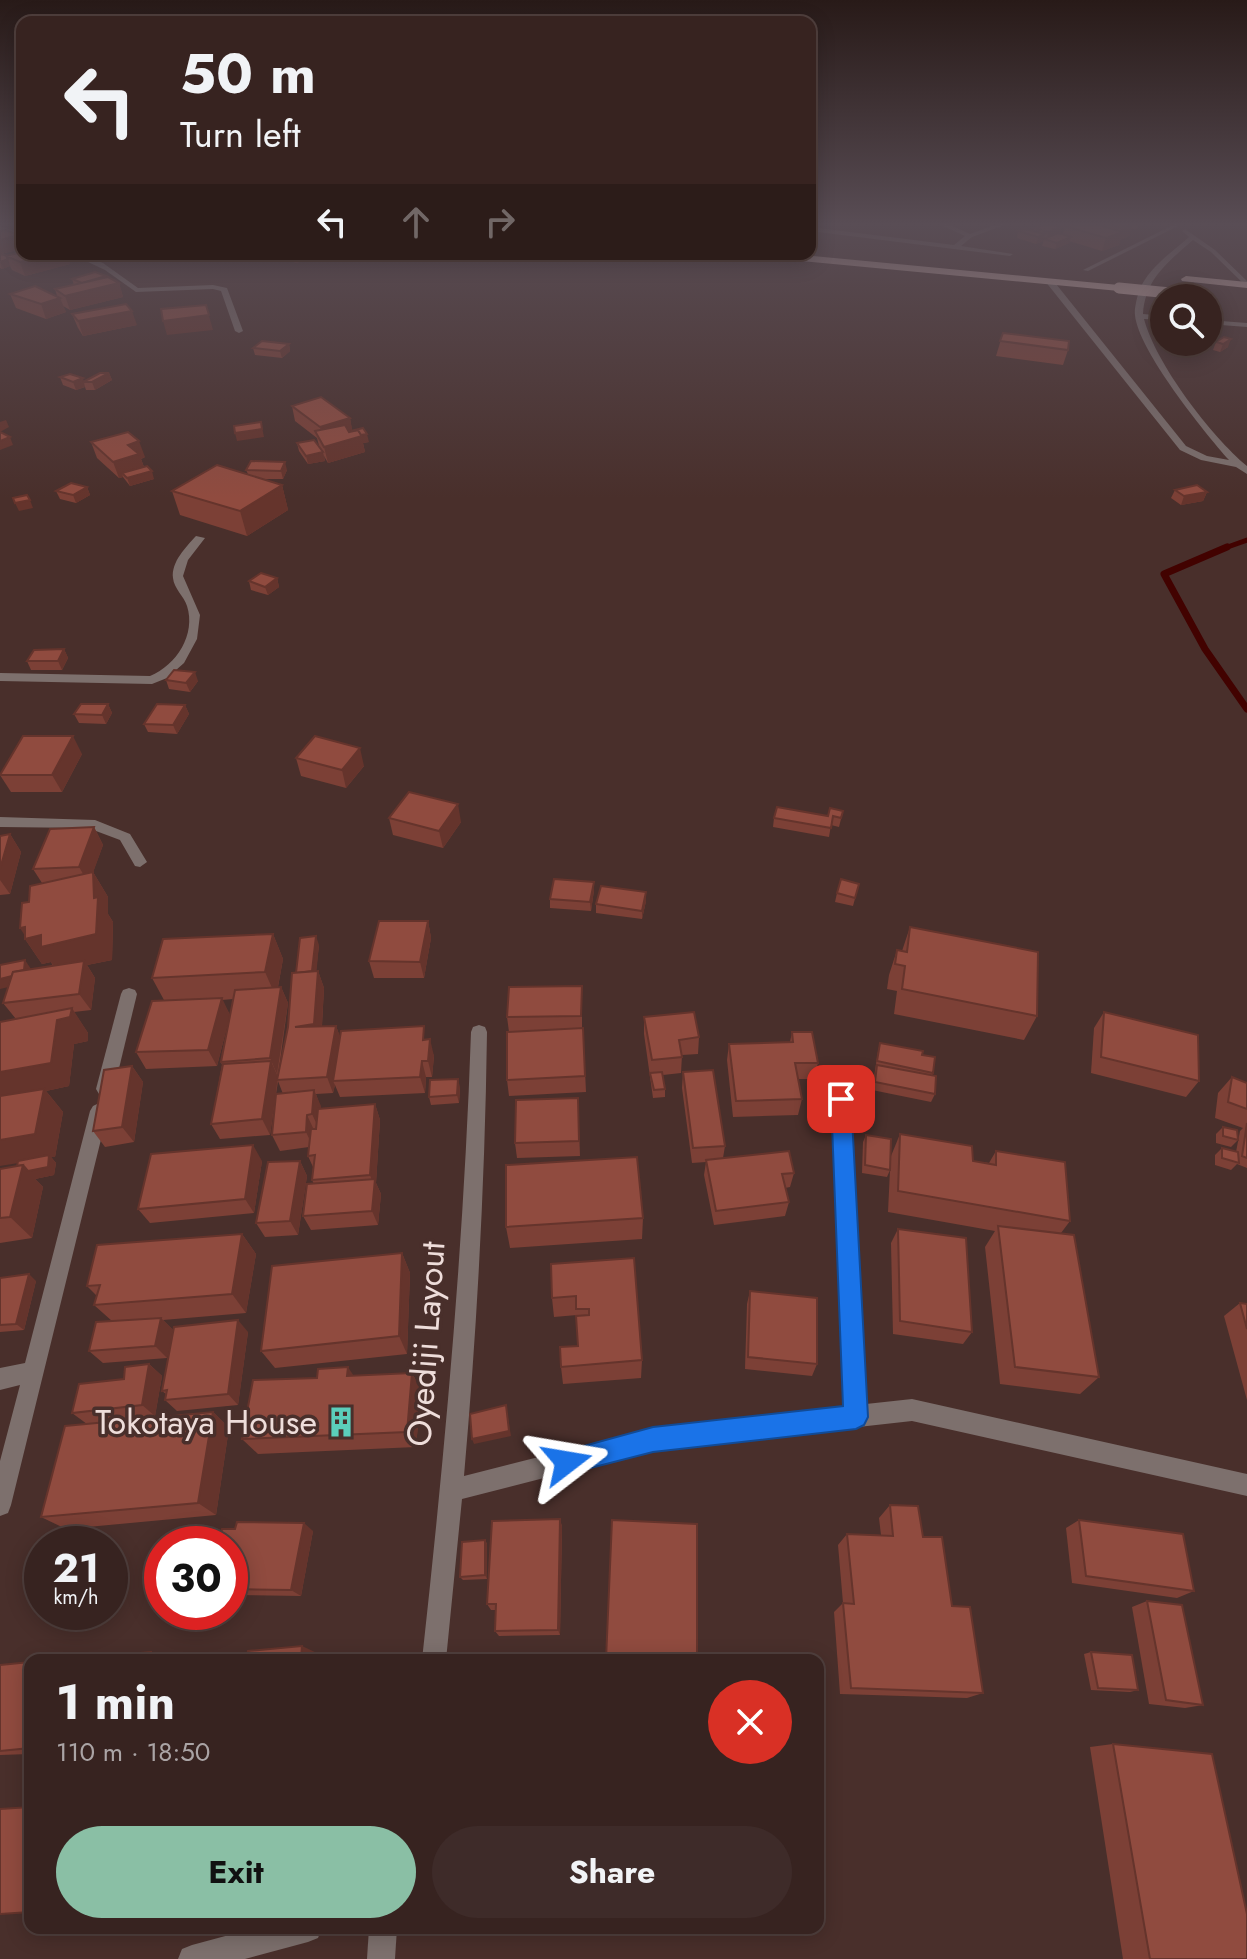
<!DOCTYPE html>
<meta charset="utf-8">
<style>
:root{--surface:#372320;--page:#3e2b29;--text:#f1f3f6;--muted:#aaa4a5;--line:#51403e;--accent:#8abfa5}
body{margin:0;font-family:Jost,sans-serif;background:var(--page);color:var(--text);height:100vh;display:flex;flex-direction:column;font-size:30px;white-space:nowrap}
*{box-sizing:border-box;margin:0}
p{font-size:26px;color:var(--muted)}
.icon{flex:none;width:44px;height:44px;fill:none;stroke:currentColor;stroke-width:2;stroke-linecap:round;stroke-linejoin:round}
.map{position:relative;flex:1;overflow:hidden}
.sheet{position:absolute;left:24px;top:1654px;width:800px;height:280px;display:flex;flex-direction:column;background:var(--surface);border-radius:16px;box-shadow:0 4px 20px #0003,0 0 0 2px var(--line)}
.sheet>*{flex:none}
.guide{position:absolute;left:16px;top:16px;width:800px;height:244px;border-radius:16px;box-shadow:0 4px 20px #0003,0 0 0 2px var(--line);background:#372320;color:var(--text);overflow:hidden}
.controls{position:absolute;left:1150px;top:284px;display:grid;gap:16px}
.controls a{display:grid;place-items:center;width:72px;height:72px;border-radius:50%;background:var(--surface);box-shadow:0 4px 20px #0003,0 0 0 2px var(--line);font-size:40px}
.speed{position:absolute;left:24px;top:1526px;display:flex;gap:16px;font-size:40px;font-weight:700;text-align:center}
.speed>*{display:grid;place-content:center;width:104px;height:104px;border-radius:50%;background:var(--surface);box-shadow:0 4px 20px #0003,0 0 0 2px var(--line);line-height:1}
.speed small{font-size:20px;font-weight:400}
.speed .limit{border:12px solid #d22;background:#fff;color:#111}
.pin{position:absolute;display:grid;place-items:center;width:68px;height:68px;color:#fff;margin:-34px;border-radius:16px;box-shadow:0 4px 12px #0006}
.me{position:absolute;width:88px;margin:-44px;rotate:76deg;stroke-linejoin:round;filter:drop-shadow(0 0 6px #0008)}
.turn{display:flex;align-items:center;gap:28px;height:168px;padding:0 32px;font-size:36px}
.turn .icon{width:104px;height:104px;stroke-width:2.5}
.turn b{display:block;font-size:56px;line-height:68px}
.lanes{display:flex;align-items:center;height:76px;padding:0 32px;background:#0003;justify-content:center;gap:40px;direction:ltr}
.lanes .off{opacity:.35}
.round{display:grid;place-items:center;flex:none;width:84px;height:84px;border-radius:42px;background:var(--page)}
.overview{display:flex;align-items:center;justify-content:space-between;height:136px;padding:0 32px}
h1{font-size:48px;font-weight:700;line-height:60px}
.primary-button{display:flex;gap:16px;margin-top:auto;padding:16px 32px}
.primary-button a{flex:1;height:92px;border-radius:48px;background:var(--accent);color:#111;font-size:32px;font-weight:700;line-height:92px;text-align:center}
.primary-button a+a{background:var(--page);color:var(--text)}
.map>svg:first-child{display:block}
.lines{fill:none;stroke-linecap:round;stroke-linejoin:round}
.stream-far1{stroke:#420200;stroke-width:5}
.stream{stroke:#420200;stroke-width:7}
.minor{fill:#7d706d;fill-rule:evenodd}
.motorway{fill:#debdb7;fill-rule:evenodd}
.motorway-bridge{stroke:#debdb7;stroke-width:11}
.wall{fill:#7c4036;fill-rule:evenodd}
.shaded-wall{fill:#65342c}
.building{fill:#904b3f;stroke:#65342c;stroke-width:2}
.route{fill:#1a73e8;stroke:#114b97;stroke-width:2}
.labels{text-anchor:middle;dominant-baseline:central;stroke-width:7;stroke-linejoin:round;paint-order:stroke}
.near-street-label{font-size:34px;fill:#eeddda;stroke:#492f2b}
.near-poi-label{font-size:34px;fill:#eeddda;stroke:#492f2b;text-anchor:end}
</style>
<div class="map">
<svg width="1247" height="1959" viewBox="0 0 1247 1959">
<rect width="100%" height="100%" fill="#492f2b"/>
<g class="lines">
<path class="stream-far1" d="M1222 549 1247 540"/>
<path class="stream" d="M1227 547 1164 574 1205 649 1247 709"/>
<g class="minor">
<path d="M937 223H946L970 234 1000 223H1010L972 237 961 246 1013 254 1010 256 810 231V227L954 245 965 236Z"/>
<path d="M1175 224 1180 225 1088 271 1083 270Z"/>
<path d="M0 226 22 234V238L0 230Z"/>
<path d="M1185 229 1215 250 1247 281V287L1211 252 1193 240C1168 262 1145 279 1143 314L1164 316V320L1144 319C1156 364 1211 436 1247 466V474L1236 467 1201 460 1180 450 1045 281 1052 279 1186 446 1207 456 1229 460C1204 432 1138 350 1135 315 1134 309 1137 298 1139 291 1148 268 1171 253 1189 237L1182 231Z"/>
<path d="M71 254H81L103 263 138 288 213 285 227 288 243 331 239 333 235 331 221 291 213 289 136 292 105 270Z"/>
<path d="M1208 320 1247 323V327L1208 324Z"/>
<path d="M196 536 205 538 188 560 183 576 200 615 197 639 184 663 167 678 152 684 0 681V673L150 676C177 665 196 634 187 606 184 596 174 589 173 578 171 562 186 547 196 536Z"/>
<path d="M0 817 95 820 130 834 147 862 140 867 135 866 120 840 88 828 0 827Z"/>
<path d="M129 988 135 990 137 994 114 1089 111 1094 105 1096 99 1094 96 1089 121 994 123 990Z"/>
<path d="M479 1025 485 1027 487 1032C485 1181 477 1328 464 1476L653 1428 845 1407 832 1099 835 1094 841 1092 847 1094 850 1099 866 1404 912 1399 1247 1474V1496L912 1421 653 1450 462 1499 446 1660H422C445 1451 464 1242 471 1032L473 1027Z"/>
<path d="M99 1103 105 1106 108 1111 11 1505 8 1513 0 1516V1461L20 1385 0 1390V1368L25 1363 90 1111 93 1106Z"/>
<path d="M255 1928H322L318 1938 308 1942 245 1959H178L182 1949 192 1945Z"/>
<path d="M369 1928H397L395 1959H367Z"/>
</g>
<g class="motorway">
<path d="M755 254H792L1119 285 1124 288 1119 291 760 257Z"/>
<path d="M1186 276 1247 282V288L1182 281 1181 279Z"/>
</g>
<path class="motorway-bridge" d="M1119 288 1191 295"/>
</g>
<g class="wall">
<path d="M1044 223H1139L1137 229H1131L1129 236 1120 240 1119 245 1102 251 1069 241V243L1055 249 1042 246 1044 239H1045L1044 238 1043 241 1036 244 1017 238 1018 231H1033L1034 228 1046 224ZM1061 228H1064L1063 234H1060Z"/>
<path d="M0 231 18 235 22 244V249L1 254 8 256 22 254H66L70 264 25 276 12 270 10 266 2 269 0 268Z"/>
<path d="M275 254H315L316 257 296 263Z"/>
<path d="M106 276V277L119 283 123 297 70 310 63 306 66 312 46 319 16 308 10 294 57 296 55 289 74 285 72 279Z"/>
<path d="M72 314 137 325 83 336 78 328Z"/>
<path d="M1003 333 1068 350 1063 365 996 356Z"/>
<path d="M1216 342 1228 347 1220 352 1213 350Z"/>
<path d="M289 344 290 351 282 358 255 355 253 348Z"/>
<path d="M109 373 112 380 95 390H86L85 387 76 390 63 385 60 377 84 381Z"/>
<path d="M292 406 350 418 352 431 369 442 363 443 365 452 328 463 324 456 325 461 308 464 299 451 297 443 319 446 317 438 295 421Z"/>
<path d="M91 442 145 457 141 459 144 467 154 479 130 486 123 477 119 478 97 458Z"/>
<path d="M246 470H287L283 479H261L282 485 288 510 247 536 180 515 172 491 248 474Z"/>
<path d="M87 487 90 495 76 503 60 499 56 491Z"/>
<path d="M1175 490 1207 492 1203 501 1181 505 1171 498Z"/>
<path d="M277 578 279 587 268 595 251 590 249 581Z"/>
<path d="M64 649 68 658 62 670H31L27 661Z"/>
<path d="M166 680 198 681 190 692 169 689Z"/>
<path d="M108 704 112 713 106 724 79 723 74 714Z"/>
<path d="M185 705 189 714 177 734 148 732 144 724Z"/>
<path d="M82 754 62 792H11L0 775Z"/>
<path d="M296 758 364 766 346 788 301 776Z"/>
<path d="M843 811 839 827 831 825 829 837 773 827 774 818 828 816Z"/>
<path d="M389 818 461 822 443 848 393 835Z"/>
<path d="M94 827 103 845 93 872 108 897V914L113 922 112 960 87 965 95 978 91 1010 74 1012 88 1033V1041L74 1044 69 1086 46 1091 63 1112 55 1157H51L56 1163 54 1175 35 1179 43 1187 32 1238 0 1243V1169L17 1166 18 1163 16 1019 3 1003 31 969 53 966 51 962 42 964 25 939 29 902 42 883 33 869Z"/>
<path d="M10 834 21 852 10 894 0 895V836Z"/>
<path d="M594 882V890L591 911 550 908V899Z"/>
<path d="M859 884 853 906 835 902 837 893Z"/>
<path d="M646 892V901L642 919 596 913V904Z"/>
<path d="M428 921 431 938 424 978H374L369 961Z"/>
<path d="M910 927 1037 1016 1024 1040 894 1014 897 991 887 989 889 975 897 950 902 951Z"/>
<path d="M273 934 283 959 278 987H281L288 1003 278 1076 288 1027 296 973 319 945 316 971H318L324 988 322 1026H336L340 1037 427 1039 434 1056 432 1077H426L425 1093 340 1097 335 1085 333 1093 316 1094 321 1109 375 1104 380 1120 376 1183 381 1194 378 1225 311 1230 303 1216 314 1184 312 1180 313 1167 308 1156 309 1147 280 1151 272 1135 283 1094 278 1081 270 1135 220 1139 211 1124 222 1065 221 1062 233 999 222 1000 230 1015 217 1066 146 1069 136 1052 164 1000 152 978Z"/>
<path d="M582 986V1028H583L586 1092 509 1096 507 1080 509 1032 507 1017Z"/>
<path d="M1104 1012 1199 1081 1186 1097 1091 1073 1094 1028Z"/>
<path d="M644 1017 699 1037 698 1054 682 1055 681 1073 663 1075 665 1089V1097L653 1098 644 1034Z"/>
<path d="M792 1032 818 1063 814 1079H798L802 1099 798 1115 733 1117 727 1060 729 1044 790 1042Z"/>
<path d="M880 1043 922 1055 933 1073 932 1076 935 1094 931 1102 872 1090 878 1051Z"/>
<path d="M132 1066 143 1082 134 1142 105 1147 93 1131Z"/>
<path d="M683 1072 725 1146 723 1158 794 1173 790 1187 785 1188 789 1202 785 1216 714 1225 704 1175 706 1162 692 1163 682 1088Z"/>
<path d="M1232 1077 1247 1083V1168L1237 1164 1231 1170 1215 1165V1155L1222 1148 1236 1152 1240 1131 1243 1128 1215 1118 1218 1093Z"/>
<path d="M460 1087 459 1103 431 1105 429 1097Z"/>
<path d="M578 1098 580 1156 517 1158 515 1143Z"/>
<path d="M1223 1127 1238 1140 1231 1147 1216 1143V1134Z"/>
<path d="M900 1134 973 1161 989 1163 996 1151 1070 1221 1061 1233 1099 1377 1080 1394 1000 1384 985 1247 995 1231 888 1212 890 1170 887 1177 862 1173 863 1142 866 1135 891 1156Z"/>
<path d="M262 1161 254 1213 150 1223 138 1209Z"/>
<path d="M300 1161 307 1176 298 1235 265 1237 256 1223Z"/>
<path d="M643 1218 642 1239 510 1248 506 1227Z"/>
<path d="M898 1229 972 1332 963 1344 893 1334 891 1243Z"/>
<path d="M242 1234 256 1254 246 1313 163 1320 173 1330 248 1332 238 1405 177 1411 165 1400 166 1394 162 1391 172 1334 167 1358 103 1363 89 1351 112 1321 94 1305 97 1296 87 1286Z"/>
<path d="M402 1253 410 1273 407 1354 275 1368 261 1351Z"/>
<path d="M551 1264 642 1360 641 1378 563 1384 561 1367 578 1346 577 1315 554 1317 552 1298Z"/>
<path d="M0 1278 36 1281 24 1330 0 1332Z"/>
<path d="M750 1291 817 1364 812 1376 745 1369 747 1304Z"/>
<path d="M1240 1303 1247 1304V1400L1224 1316Z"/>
<path d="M149 1364 162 1376 155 1416 87 1424 72 1413Z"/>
<path d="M412 1373 421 1390 416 1447 258 1454 242 1439 354 1376Z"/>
<path d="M213 1412 229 1428 216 1515 66 1529 41 1517Z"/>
<path d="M890 1505 923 1537 952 1606 983 1693 967 1698 840 1694 834 1612 843 1603 838 1545 847 1534 881 1535 879 1518Z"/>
<path d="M560 1519 562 1527 560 1635 499 1636 495 1631 496 1610H491L487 1604Z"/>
<path d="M1079 1520 1194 1591 1177 1598 1072 1583 1066 1528Z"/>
<path d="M313 1531 301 1596 230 1595V1544Z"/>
<path d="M485 1540 487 1544V1579L463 1580 460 1577Z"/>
<path d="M1147 1601 1203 1705 1185 1708 1149 1704 1132 1607Z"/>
<path d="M1091 1652 1138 1690 1130 1692 1091 1690 1084 1654Z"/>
<path d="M30 1662V1754L0 1755V1665Z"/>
<path d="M1113 1744 1247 1959H1123L1090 1747Z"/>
</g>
<g class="shaded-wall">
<path d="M1133 223 1129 236 1120 240 1119 245 1102 251 1106 238 1120 233 1122 228Z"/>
<path d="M1061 227 1060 234 1047 239 1048 232Z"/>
<path d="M0 232 18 235 22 244V249L0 254Z"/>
<path d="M1045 234 1043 241 1036 244 1038 237Z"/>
<path d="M1071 237 1069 243 1055 249 1057 243Z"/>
<path d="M51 254H66L70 264 25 276 20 262Z"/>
<path d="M294 254H315L316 257 296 263Z"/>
<path d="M341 254H354L341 257Z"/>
<path d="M8 259 10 266 2 269 0 262Z"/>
<path d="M119 283 123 297 70 310 65 296Z"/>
<path d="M60 298 66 312 46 319 41 304Z"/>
<path d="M206 305 213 330 167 335 163 321Z"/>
<path d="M132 311 137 325 83 336 78 321Z"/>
<path d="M1231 339 1228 347 1220 352 1223 344Z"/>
<path d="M289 344 290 351 282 358 280 351Z"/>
<path d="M109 373 112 380 95 390 92 382Z"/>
<path d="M83 378 85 387 76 390 73 382Z"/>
<path d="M350 418 353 434 323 443 320 427Z"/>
<path d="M6 420 9 427 0 432V422Z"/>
<path d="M261 422 264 437 237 441 235 433Z"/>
<path d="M367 434 369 442 363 443 365 452 328 463 324 447Z"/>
<path d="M10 437 13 445 0 450V441Z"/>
<path d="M139 441 145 457 141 459 145 470 122 473 123 477 119 478 113 462 128 445Z"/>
<path d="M323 452 325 461 308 464 306 456Z"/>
<path d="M285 462 287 470 283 479 281 471Z"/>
<path d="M152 471 154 479 130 486 127 478Z"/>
<path d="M282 485 288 510 247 536 240 511Z"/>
<path d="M87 487 90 495 76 503 73 495Z"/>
<path d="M1207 492 1203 501 1181 505 1184 496Z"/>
<path d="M30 500 33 508 19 511 15 503Z"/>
<path d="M277 578 279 587 268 595 265 587Z"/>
<path d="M64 649 68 658 62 670 58 661Z"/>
<path d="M195 672 198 681 190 692 186 683Z"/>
<path d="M108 704 112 713 106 724 102 715Z"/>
<path d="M185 705 189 714 177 734 173 725Z"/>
<path d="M73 736 82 754 62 792 52 775Z"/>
<path d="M360 748 364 766 346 788 342 770Z"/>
<path d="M458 804 461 822 443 848 439 831Z"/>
<path d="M94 827 103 845 89 884 79 867Z"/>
<path d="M10 834 21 852 10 894 0 880V869Z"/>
<path d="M93 872 108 897V914L113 922 112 960 87 965 95 978 91 1010 79 994 58 972 51 962 42 964 25 939H27L20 928 25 927 41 935 94 898Z"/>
<path d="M594 882V890L591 911 590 902Z"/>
<path d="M646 892V901L642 919V911Z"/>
<path d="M428 921 431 938 424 978 420 962Z"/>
<path d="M273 934 283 959 276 997 265 972Z"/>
<path d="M316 936 319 945 315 987 311 979Z"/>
<path d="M25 960 31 969 30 982 0 989V979Z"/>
<path d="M318 971 324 988 321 1040 295 1027Z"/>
<path d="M281 987 288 1003 277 1074 270 1058Z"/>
<path d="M222 998 230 1015 217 1066 208 1050Z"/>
<path d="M72 1008 88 1033V1041L74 1044 69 1086 46 1091 63 1112 55 1157H51L56 1163 54 1175 35 1179 43 1187 32 1238 10 1217 23 1165 49 1158 0 1166V1072L57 1020Z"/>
<path d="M336 1026 342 1042 333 1081 335 1085 333 1093 327 1077Z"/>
<path d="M430 1039 434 1056 432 1077 428 1061Z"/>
<path d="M271 1061 278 1077 270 1135 262 1119Z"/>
<path d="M422 1061 426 1077 425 1093 420 1077Z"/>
<path d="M132 1066 143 1082 134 1142 122 1127Z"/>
<path d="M458 1079 460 1087 459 1103 457 1095Z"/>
<path d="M314 1090 321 1106 319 1129 312 1114Z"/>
<path d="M375 1104 380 1120 376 1183 381 1194 378 1225 372 1211 374 1186 370 1175Z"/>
<path d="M307 1115 314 1130 313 1147 306 1132Z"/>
<path d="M253 1145 262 1161 254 1213 245 1199Z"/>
<path d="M300 1161 307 1176 298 1235 290 1221Z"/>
<path d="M242 1234 256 1254 246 1313 232 1294Z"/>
<path d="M402 1253 410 1273 407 1354 399 1336Z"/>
<path d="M29 1274 36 1281 24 1330 16 1324Z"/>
<path d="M161 1318 173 1330 167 1358 155 1346Z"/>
<path d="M238 1320 248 1332 238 1405 228 1394Z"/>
<path d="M149 1364 162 1376 155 1416 142 1405Z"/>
<path d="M348 1367 359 1384 347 1376Z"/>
<path d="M412 1373 421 1390 416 1447 407 1432Z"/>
<path d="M506 1405 511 1436 474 1444 472 1439Z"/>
<path d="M213 1412 229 1428 216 1515 198 1503Z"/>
<path d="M560 1519 562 1527 560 1635 558 1630Z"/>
<path d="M304 1523 313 1531 301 1596 291 1590Z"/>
<path d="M485 1540 487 1544V1579L485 1575Z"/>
<path d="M302 1646 317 1653 316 1660H301Z"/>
<path d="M151 1652 173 1659 172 1660H150Z"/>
</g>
<g class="building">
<path d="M1073 223H1092L1123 232 1106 238 1065 226Z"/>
<path d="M1104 223H1132L1122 228Z"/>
<path d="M1047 224 1061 227 1048 232 1034 228Z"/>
<path d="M1025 229 1045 234 1038 237 1018 231Z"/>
<path d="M6 230 18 235 0 240V231Z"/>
<path d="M1058 233 1071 237 1057 243 1044 239Z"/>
<path d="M22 252V254H51L20 262 6 256Z"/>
<path d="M0 254 8 256H6L8 259 0 262Z"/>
<path d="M95 272 106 276 82 283 72 279Z"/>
<path d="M108 277 119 283 65 296 55 289Z"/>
<path d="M35 286 60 298 41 304 10 294Z"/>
<path d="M126 304 132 311 78 321 72 314Z"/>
<path d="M206 305 209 315 163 321 161 309Z"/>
<path d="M1003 333 1069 341 1068 350 1000 341Z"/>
<path d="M1224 337 1231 339 1223 344 1216 342Z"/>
<path d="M262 341 289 344 280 351 253 348Z"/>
<path d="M100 373H109L92 382H83Z"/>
<path d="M70 374 83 378 73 382 60 377Z"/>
<path d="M321 397 350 418 320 427 292 406Z"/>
<path d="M261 422 262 429 235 433 234 426Z"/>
<path d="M345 425 349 432 358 430 362 436 324 447 315 431Z"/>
<path d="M363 428 367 434 361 435 358 430 351 431Z"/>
<path d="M0 432 10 437 0 441Z"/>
<path d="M128 432 139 441 128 445 139 454 113 462 91 442Z"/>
<path d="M314 440 323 452 306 456 297 443Z"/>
<path d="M251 461 285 462 281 471 246 470Z"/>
<path d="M217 465 282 485 240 511 172 491Z"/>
<path d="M147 466 152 471 127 478 122 473Z"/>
<path d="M71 483 87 487 73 495 56 491Z"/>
<path d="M1197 485 1207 492 1184 496 1175 490Z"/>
<path d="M27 495 30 500 15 503 13 498Z"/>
<path d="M261 573 277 578 265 587 249 581Z"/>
<path d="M64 649 58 661H27L34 650Z"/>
<path d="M174 670 195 672 186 683 166 680Z"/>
<path d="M81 704H108L102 715 74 714Z"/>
<path d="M157 704 185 705 173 725 144 724Z"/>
<path d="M23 736H73L52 775H0Z"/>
<path d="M315 736 360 748 342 770 296 758Z"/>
<path d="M409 792 458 804 439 831 389 818Z"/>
<path d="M777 807 828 816 830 808 843 811 841 818 833 816 831 828 774 818Z"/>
<path d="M94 827 79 867 33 869 50 829Z"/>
<path d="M10 834 0 869V836Z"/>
<path d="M93 872 94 898 98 897 96 934 41 947V935L25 939V927L20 928 22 903 29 902 30 886Z"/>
<path d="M554 879 594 882 590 902 550 899Z"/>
<path d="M841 879 859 884 855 898 837 893Z"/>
<path d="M601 886 646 892 642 911 596 904Z"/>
<path d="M379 921H428L420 962 369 961Z"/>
<path d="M910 927 1038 952 1037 1016 902 989 905 966 895 964 897 950 907 952Z"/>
<path d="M273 934 265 972 152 978 163 939Z"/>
<path d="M316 936 312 971 296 973 300 938Z"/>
<path d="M25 960 24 970 13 972 12 976 0 979V965Z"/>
<path d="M84 961 79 994 3 1003 13 972Z"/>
<path d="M318 971 314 1024 295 1027 336 1026 327 1077 277 1080 288 1027 292 973Z"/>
<path d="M582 986 581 1016 507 1017 509 987Z"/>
<path d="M281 987 270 1058 221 1062 235 990Z"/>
<path d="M222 998 208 1050 136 1052 152 1001Z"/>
<path d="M72 1008 70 1017 57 1020 51 1063 0 1072V1022Z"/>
<path d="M694 1012 699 1037 679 1040 682 1057 652 1060 644 1017Z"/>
<path d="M1104 1012 1198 1035 1199 1081 1101 1057Z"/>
<path d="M424 1026 423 1040 430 1039 428 1061H422L420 1077 333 1081 341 1031Z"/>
<path d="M583 1028 585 1076 507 1080V1032Z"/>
<path d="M792 1032H812L818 1063H795L802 1099 736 1101 729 1044 793 1042Z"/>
<path d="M880 1043 923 1051 922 1055 935 1057 933 1073 877 1061Z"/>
<path d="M271 1061 262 1119 211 1124 223 1064Z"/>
<path d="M877 1065 936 1076 935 1094 875 1082Z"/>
<path d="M132 1066 122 1127 93 1131 104 1070Z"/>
<path d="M713 1070 725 1146 693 1148 683 1072Z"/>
<path d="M662 1072 665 1089 654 1090 650 1073Z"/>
<path d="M1232 1077 1247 1083V1109L1228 1102Z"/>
<path d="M458 1079 457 1095 429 1097 430 1080Z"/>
<path d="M44 1089 35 1134 0 1140V1096Z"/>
<path d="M314 1090 312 1114 307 1115 306 1132 272 1135 276 1094Z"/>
<path d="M578 1098 579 1141 515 1143 516 1100Z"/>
<path d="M375 1104 370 1175 312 1180 315 1155 308 1156 311 1129H316L318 1109Z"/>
<path d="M1247 1123V1158L1242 1156Z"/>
<path d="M1223 1127 1237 1130 1238 1140 1223 1136Z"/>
<path d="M900 1134 972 1146 973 1161 996 1165V1151L1065 1162 1070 1221 898 1191Z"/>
<path d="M866 1135 891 1139 890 1170 865 1165Z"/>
<path d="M253 1145 245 1199 138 1209 151 1154Z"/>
<path d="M1222 1148 1238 1152 1239 1163 1222 1158Z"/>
<path d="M789 1151 794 1173 782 1174 789 1202 716 1211 706 1160Z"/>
<path d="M49 1155 48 1167 28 1171 23 1165 17 1166 18 1161Z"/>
<path d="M637 1157 643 1218 506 1227V1165Z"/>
<path d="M300 1161 290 1221 256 1223 268 1162Z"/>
<path d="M23 1165 10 1217 0 1218V1169Z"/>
<path d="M375 1179 372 1211 303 1216 307 1184Z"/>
<path d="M998 1226 1074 1235 1099 1377 1015 1367Z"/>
<path d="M898 1229 966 1238 972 1332 900 1321Z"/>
<path d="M242 1234 232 1294 94 1305 100 1285 87 1286 97 1245Z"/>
<path d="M402 1253 399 1336 261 1351 272 1266Z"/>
<path d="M634 1258 642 1360 561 1367 560 1347 578 1346 576 1316 589 1315V1309H576V1296L552 1298 551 1264Z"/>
<path d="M29 1274 16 1324 0 1325V1278Z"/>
<path d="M750 1291 817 1298V1364L748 1357Z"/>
<path d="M1240 1303 1247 1304V1329Z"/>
<path d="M161 1318 155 1346 89 1351 96 1322Z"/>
<path d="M238 1320 228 1394 165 1400 167 1390 162 1391 174 1327Z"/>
<path d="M149 1364 142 1405 72 1413 79 1384 124 1379 125 1367Z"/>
<path d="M348 1367 347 1376 412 1373 407 1432 242 1439 253 1380 317 1378 318 1369Z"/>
<path d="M506 1405 509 1431 472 1439 470 1414Z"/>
<path d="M213 1412 198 1503 41 1517 65 1426Z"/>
<path d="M890 1505 918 1506 923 1537H942L952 1606 970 1607 983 1693 851 1688 843 1603 854 1604 847 1534 893 1536Z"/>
<path d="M560 1519 558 1630 495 1631 496 1604H487L492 1521Z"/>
<path d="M612 1520 697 1524V1660H606Z"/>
<path d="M1079 1520 1183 1534 1194 1591 1086 1576Z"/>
<path d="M237 1522 304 1523 291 1590 230 1589V1544H218L222 1529H235Z"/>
<path d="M485 1540V1575L460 1577 462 1542Z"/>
<path d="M1147 1601 1182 1605 1203 1705 1166 1700Z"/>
<path d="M302 1646 301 1660H239L246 1659 248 1651Z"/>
<path d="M151 1652 150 1660H56Z"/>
<path d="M1091 1652 1132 1655 1138 1690 1098 1688Z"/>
<path d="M30 1662V1748L0 1751V1665Z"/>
<path d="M1113 1744 1212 1754 1247 1914V1959H1150Z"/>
<path d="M30 1807V1912L0 1914V1809Z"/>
<path d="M154 1928H176L153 1934Z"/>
</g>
<linearGradient id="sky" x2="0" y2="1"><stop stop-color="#281a18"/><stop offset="0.45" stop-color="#594d55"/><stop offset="1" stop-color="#594d55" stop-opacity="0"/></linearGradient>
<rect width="1247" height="498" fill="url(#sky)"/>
<path class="route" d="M841 1090 848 1093 851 1099 868 1417 864 1425 856 1429 653 1452 567 1474 558 1470 554 1462 558 1453 653 1427 843 1406 831 1099 834 1093Z"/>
<defs>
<g id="building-bare" transform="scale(2.4)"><path d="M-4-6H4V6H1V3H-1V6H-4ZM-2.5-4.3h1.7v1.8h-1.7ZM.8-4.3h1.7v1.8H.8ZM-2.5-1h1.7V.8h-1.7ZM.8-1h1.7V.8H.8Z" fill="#5bcebb" stroke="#492f2b" stroke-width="2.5" paint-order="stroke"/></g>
</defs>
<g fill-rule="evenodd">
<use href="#building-bare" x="341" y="1422"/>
</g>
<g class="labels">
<g class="near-street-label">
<text transform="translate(426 1344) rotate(-86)">Oyediji Layout</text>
</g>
<g class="near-poi-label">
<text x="317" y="1422">Tokotaya House</text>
</g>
</g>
</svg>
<div class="controls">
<a><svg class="icon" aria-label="search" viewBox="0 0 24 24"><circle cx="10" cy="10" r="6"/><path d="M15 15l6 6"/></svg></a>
</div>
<div class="speed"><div>21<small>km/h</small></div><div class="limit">30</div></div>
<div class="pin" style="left:841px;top:1099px;background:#d93025"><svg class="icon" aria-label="arrive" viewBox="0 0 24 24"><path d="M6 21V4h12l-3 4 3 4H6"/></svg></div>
<svg class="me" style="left:567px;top:1462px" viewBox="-20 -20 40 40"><path d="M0-17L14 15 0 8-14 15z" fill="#1a73e8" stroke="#fff" stroke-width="4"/></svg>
<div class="guide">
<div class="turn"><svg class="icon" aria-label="left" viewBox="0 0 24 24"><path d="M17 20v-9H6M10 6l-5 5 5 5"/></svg><div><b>50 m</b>Turn left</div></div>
<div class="lanes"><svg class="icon" aria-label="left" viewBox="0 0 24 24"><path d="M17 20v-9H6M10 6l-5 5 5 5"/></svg><svg class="icon off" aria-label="ahead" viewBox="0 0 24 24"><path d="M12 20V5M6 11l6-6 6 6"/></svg><svg class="icon off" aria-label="right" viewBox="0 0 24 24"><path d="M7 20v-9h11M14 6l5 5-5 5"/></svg></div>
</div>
<section class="sheet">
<div class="overview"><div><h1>1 min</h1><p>110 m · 18:50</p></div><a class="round" style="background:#d93025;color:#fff"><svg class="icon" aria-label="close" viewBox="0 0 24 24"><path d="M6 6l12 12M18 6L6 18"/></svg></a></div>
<div class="primary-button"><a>Exit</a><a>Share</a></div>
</section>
</div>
